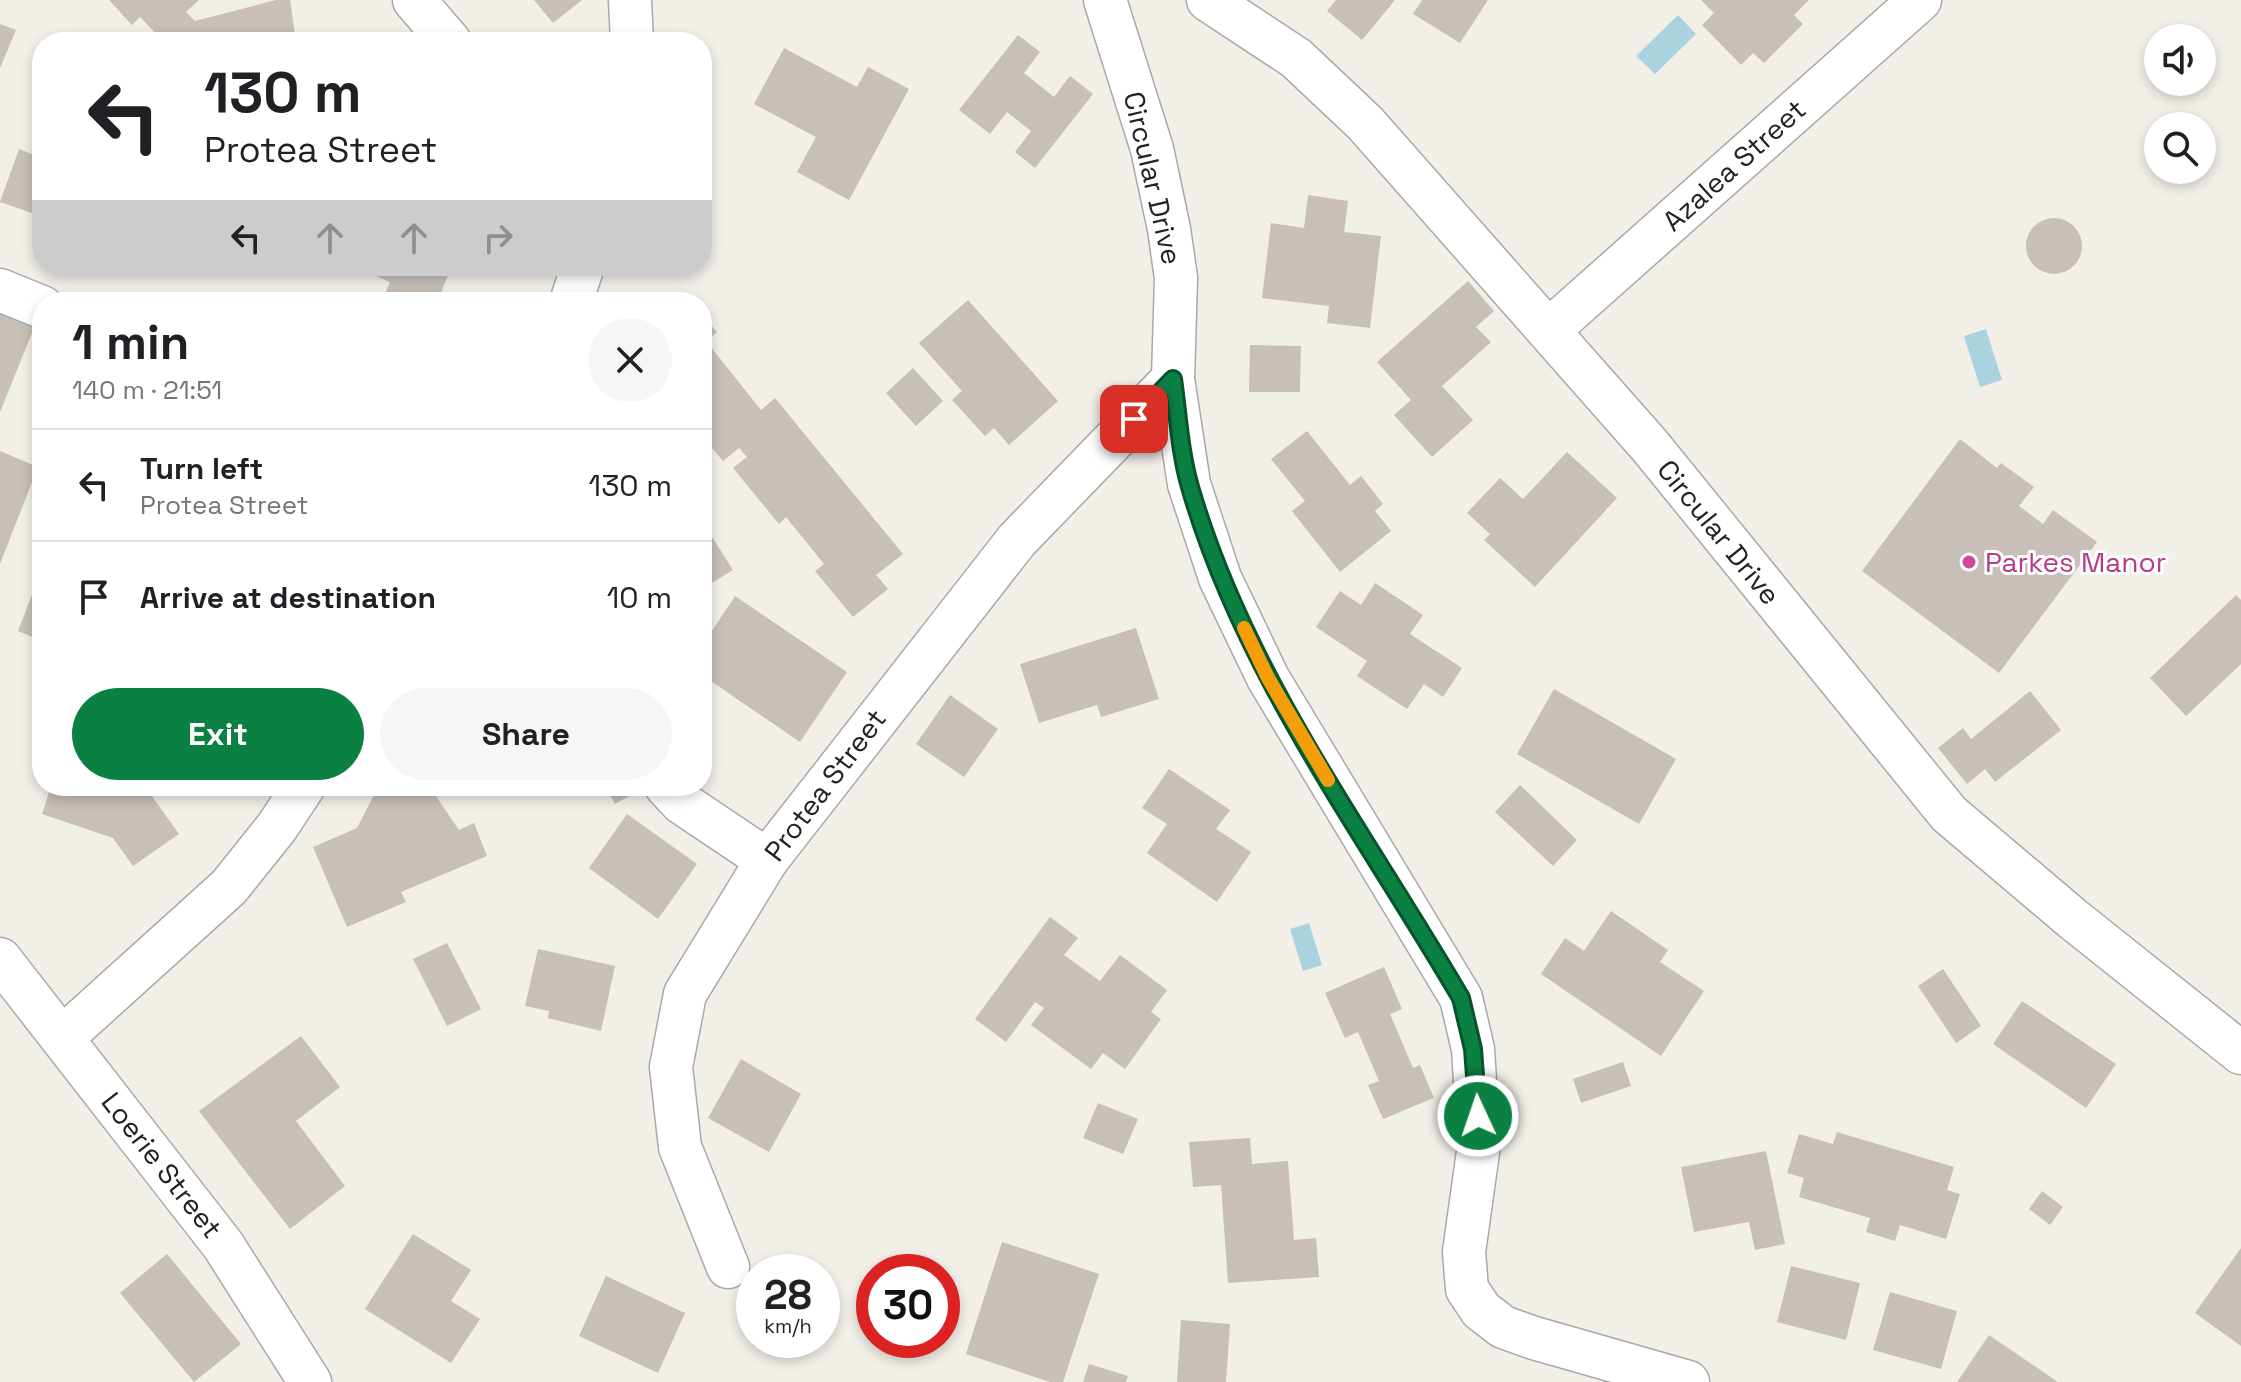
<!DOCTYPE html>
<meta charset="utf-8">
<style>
:root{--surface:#fff;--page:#f6f6f6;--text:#202124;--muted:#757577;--line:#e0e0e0;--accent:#0b8043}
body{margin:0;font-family:"Space Grotesk",sans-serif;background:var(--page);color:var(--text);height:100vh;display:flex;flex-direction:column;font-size:30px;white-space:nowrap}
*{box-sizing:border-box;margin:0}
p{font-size:26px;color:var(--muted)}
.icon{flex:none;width:44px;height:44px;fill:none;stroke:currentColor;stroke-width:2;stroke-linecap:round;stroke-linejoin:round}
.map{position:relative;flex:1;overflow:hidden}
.drawer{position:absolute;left:32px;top:292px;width:680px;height:504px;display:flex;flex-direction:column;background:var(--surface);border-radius:32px;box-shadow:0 4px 12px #0003}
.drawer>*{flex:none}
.top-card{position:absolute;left:32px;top:32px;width:680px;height:244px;border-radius:32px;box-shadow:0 4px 12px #0003;background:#fff;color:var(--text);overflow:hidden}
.tools{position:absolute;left:2144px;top:24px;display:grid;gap:16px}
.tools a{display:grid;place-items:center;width:72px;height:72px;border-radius:50%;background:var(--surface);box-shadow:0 4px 12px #0003;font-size:40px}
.speed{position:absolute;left:736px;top:1254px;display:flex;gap:16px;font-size:40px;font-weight:700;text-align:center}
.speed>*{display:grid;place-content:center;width:104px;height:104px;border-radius:50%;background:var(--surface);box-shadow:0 4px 12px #0003;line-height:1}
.speed small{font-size:20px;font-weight:400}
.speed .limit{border:12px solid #d22;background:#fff;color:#111}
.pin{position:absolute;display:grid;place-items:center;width:68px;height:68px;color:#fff;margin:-34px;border-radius:16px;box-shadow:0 4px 12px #0006}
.me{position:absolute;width:88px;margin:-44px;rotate:357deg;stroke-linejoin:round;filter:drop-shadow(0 0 6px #0008)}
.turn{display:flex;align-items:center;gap:28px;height:168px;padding:0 40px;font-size:36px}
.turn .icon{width:104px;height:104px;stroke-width:2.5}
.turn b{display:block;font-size:56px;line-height:68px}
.lanes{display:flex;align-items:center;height:76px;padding:0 40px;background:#0003;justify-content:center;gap:40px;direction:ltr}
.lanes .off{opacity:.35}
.round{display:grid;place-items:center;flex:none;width:84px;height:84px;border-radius:42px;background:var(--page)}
.head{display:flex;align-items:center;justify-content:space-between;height:136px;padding:0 40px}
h1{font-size:48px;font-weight:800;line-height:60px}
.cta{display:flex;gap:16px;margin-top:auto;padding:16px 40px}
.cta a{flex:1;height:92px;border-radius:48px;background:var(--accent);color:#fff;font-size:32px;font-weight:800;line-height:92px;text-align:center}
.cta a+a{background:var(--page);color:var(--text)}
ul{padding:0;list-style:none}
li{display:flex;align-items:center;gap:24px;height:112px;padding:0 40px;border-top:2px solid var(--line)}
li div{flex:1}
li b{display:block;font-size:30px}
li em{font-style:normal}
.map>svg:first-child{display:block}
.water{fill:#aad3df}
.building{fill:#c7bfb8}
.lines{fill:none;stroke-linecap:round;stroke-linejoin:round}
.minor-casing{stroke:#a9a9a9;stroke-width:45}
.minor{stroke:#fff;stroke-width:42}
.route-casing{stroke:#07532c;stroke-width:20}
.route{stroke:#0b8043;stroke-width:14}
.slow{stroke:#f59e0b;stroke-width:14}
.hotel-dot{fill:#d1479c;stroke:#fff;stroke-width:3}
.labels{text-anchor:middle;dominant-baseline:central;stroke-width:6;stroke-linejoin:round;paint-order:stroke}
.street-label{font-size:28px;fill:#222;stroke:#fff}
.hotel-label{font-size:28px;fill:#b23c85;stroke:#fff;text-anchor:start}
</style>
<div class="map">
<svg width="2241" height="1382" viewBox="0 0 2241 1382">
<rect width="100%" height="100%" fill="#f2efe9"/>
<g class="water">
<path d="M1678 15 1696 34 1655 74 1636 56Z"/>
<path d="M1986 329 2002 380 1980 387 1964 336Z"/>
<path d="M1309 923 1322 965 1303 971 1290 929Z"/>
</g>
<g class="building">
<path d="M109 0H199L186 12 195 21 276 0H290L295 35 261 42H164L140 17 132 25Z"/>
<path d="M534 0H582L553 23Z"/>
<path d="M1336 0H1395L1362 40 1327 11Z"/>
<path d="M1422 0H1488L1460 43 1413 14Z"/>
<path d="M1701 0H1809L1794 15 1803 24 1764 63 1753 53 1741 65 1702 25 1714 13Z"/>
<path d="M0 24 16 30 0 68Z"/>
<path d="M1018 35 1040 52 1024 73 1054 97 1070 76 1093 94 1035 168 1015 152 1031 131 1007 112 990 134 959 110Z"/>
<path d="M784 48 857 87 868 67 909 89 849 200 797 172 816 137 754 104Z"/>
<path d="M19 149 42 158 41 216 0 202Z"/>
<path d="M1308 195 1348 201 1344 232 1381 236 1370 328 1327 323 1329 306 1262 298 1271 223 1304 228Z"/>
<circle cx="2054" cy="246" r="28"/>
<path d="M352 266H452L437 302H382L390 282Z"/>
<path d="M1468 281 1494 311 1476 327 1491 342 1442 386 1473 420 1432 457 1394 415 1411 400 1377 362Z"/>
<path d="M0 297 40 313 0 412Z"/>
<path d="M968 300 1058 401 1009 445 994 428 985 436 952 400 962 391 919 343Z"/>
<path d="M702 315 717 332 706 341 761 410 775 398 903 554 876 575 888 589 853 617 815 571 824 564 786 517 779 524 733 468 747 457 739 448 723 461 702 436Z"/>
<path d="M1250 345 1301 346 1300 392H1249Z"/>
<path d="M913 368 943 401 916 426 886 393Z"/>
<path d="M1307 431 1350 485 1361 476 1383 504 1375 511 1391 531 1340 572 1292 511 1305 501 1271 459Z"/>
<path d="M1960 439 1997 468 2001 463 2034 487 2019 506 2043 524 2053 510 2097 542 1999 673 1862 571Z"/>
<path d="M0 451 38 467 0 564Z"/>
<path d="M1567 452 1617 498 1535 587 1484 540 1490 534 1467 513 1500 478 1523 499Z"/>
<path d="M702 498 710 510 702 515Z"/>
<path d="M702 521 733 570 702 589Z"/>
<path d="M42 569V641L18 631Z"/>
<path d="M1375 583 1423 615 1410 634 1462 668 1443 697 1424 684 1407 709 1357 676 1367 661 1316 627 1340 591 1361 605Z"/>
<path d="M2236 595 2241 600V664L2186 716 2150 678Z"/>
<path d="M735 596 847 672 800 742 702 675V646Z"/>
<path d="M1136 628 1159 699 1101 717 1097 705 1039 723 1020 664Z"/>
<path d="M1554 689 1676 759 1639 824 1517 754Z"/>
<path d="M2030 691 2061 730 1995 782 1985 769 1967 784 1938 748 1963 728 1971 739Z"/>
<path d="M950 695 998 729 964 777 916 744Z"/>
<path d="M1169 769 1230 810 1216 829 1251 852 1217 902 1147 853 1167 824 1142 808Z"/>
<path d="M1520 785 1577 840 1553 866 1495 812Z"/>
<path d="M51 786 146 788 179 834 133 866 113 838 42 814Z"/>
<path d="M383 786H429L459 830 474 823 487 856 401 892 406 902 347 927 313 847 357 828 374 795Z"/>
<path d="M605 786H647L615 804Z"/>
<path d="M627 814 697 864 658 919 589 868Z"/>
<path d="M1611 911 1668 950 1660 962 1704 991 1661 1056 1541 974 1565 938 1584 951Z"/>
<path d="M1050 917 1078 938 1064 955 1100 981 1120 955 1167 990 1151 1012 1161 1019 1125 1069 1103 1053 1091 1069 1031 1025 1044 1008 1035 1002 1006 1042 975 1019Z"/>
<path d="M447 943 481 1009 447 1026 413 959Z"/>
<path d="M538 949 615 966 601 1031 548 1018 549 1011 525 1006Z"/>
<path d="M1384 967 1402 1009 1390 1014 1413 1068 1420 1065 1434 1098 1383 1119 1368 1085 1379 1081 1358 1032 1345 1038 1325 993Z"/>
<path d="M1943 969 1981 1026 1956 1043 1918 986Z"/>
<path d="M2022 1001 2116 1064 2086 1108 1993 1044Z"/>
<path d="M301 1036 340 1087 296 1121 345 1186 290 1229 199 1111Z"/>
<path d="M741 1059 801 1094 769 1152 708 1118Z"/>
<path d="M1623 1062 1631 1086 1581 1103 1573 1079Z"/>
<path d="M1098 1103 1138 1119 1123 1154 1083 1138Z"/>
<path d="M1837 1132 1954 1167 1947 1190 1960 1194 1946 1239 1900 1225 1895 1241 1866 1232 1870 1218 1799 1197 1804 1178 1787 1173 1799 1134 1833 1144Z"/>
<path d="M1250 1138 1252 1164 1288 1161 1294 1240 1316 1238 1319 1277 1228 1283 1221 1185 1193 1187 1189 1142Z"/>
<path d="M1766 1151 1785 1244 1755 1250 1749 1222 1694 1232 1681 1167Z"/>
<path d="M2042 1191 2063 1207 2050 1225 2029 1209Z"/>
<path d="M413 1234 471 1270 451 1301 480 1319 451 1363 365 1309Z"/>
<path d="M1002 1242 1099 1274 1063 1382H1050L966 1354Z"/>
<path d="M2241 1248V1346L2195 1313Z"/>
<path d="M167 1254 241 1344 194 1382 120 1293Z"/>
<path d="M1791 1266 1860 1283 1846 1340 1777 1322Z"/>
<path d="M606 1276 685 1313 658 1373 579 1336Z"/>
<path d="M1890 1292 1957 1311 1941 1369 1873 1350Z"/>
<path d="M1181 1320 1230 1324 1226 1382H1177Z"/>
<path d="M1989 1335 2058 1382H1957Z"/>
<path d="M1089 1364 1128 1376 1126 1382H1083Z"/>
</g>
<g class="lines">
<g class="minor-casing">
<g id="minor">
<path d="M414 0 450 42"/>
<path d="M630 0 632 42"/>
<path d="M1105 0 1152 149 1169 229 1176 278 1173 379 1189 484 1220 578 1268 678 1461 998 1473 1049 1479 1145 1464 1252 1467 1289 1481 1310 1503 1327 1534 1338 1688 1382"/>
<path d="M1208 0 1296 58 1365 123 1650 446 1949 814 2073 919 2241 1053"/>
<path d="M0 290 42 307"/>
<path d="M571 302 583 266"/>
<path d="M1549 330 1920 0"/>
<path d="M666 786 682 803 767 860"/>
<path d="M0 959 223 1245 310 1382"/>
<path d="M63 1037 229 887 277 827 304 786"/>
<path d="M728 1267 680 1147 671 1067 685 994 767 860 1017 540 1173 379"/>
</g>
</g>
<use href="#minor" class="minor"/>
</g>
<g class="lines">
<g class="route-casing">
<path id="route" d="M1134 419 1173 379C1178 414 1180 453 1190 487 1244 674 1364 832 1461 998L1473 1049 1478 1116"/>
</g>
<use href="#route" class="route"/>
<path class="slow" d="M1244 628 1268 678 1328 780"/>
</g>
<circle class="hotel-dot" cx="1969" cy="562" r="8"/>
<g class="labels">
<g class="street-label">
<text transform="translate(1734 165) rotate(-42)">Azalea Street</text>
<text transform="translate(1153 178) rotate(77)">Circular Drive</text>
<text transform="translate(1719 532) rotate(51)">Circular Drive</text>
<text transform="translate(825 785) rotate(-53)">Protea Street</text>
<text transform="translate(162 1165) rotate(52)">Loerie Street</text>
</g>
<g class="hotel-label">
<text x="1985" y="562">Parkes Manor</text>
</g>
</g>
</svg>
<div class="tools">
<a><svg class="icon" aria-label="sound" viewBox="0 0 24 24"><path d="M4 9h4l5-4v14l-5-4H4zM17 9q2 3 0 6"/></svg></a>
<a><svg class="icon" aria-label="search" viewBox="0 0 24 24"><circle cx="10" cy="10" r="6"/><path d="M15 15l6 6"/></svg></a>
</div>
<div class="speed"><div>28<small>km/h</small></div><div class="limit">30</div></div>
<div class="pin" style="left:1134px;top:419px;background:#d93025"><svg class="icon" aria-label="arrive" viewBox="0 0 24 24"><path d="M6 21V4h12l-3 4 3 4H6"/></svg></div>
<svg class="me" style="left:1478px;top:1116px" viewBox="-20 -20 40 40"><circle r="17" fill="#0b8043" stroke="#fff" stroke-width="3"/><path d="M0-11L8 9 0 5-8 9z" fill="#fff"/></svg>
<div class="top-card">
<div class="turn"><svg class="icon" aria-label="left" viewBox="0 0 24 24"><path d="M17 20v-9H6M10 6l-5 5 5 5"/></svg><div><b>130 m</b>Protea Street</div></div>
<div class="lanes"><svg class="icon" aria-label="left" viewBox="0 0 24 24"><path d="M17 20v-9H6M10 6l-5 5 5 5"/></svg><svg class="icon off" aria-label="ahead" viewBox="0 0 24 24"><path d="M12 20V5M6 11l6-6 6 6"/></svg><svg class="icon off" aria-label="ahead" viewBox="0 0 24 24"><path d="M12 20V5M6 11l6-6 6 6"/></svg><svg class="icon off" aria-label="right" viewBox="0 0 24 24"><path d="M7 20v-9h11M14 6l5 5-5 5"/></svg></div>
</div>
<section class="drawer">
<div class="head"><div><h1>1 min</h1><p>140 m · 21:51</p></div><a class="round"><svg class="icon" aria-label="close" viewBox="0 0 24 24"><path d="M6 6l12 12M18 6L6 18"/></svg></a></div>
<ul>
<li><svg class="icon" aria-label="left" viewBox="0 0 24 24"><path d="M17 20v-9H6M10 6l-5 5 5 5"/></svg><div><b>Turn left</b><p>Protea Street</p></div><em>130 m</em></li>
<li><svg class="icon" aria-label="arrive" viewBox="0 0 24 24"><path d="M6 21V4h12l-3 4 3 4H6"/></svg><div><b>Arrive at destination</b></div><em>10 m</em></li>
</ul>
<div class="cta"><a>Exit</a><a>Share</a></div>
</section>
</div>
